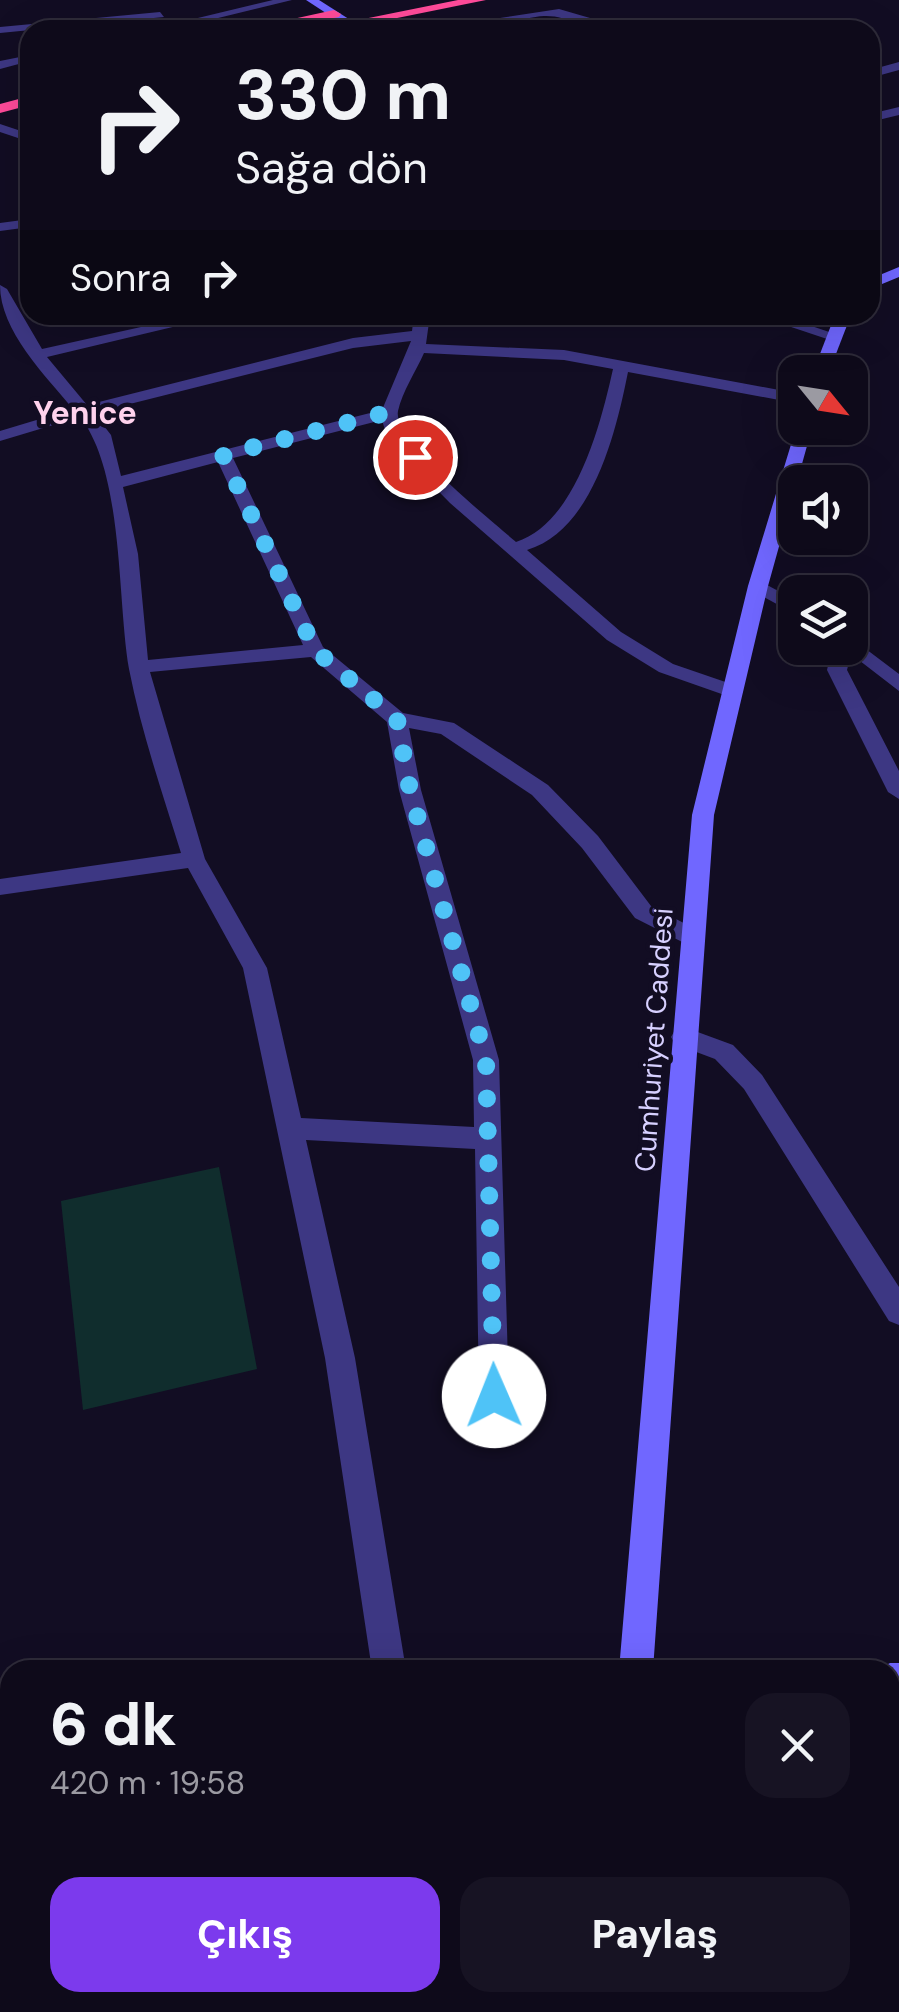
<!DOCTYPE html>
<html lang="tr">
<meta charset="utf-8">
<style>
:root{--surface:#0e0a1a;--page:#171323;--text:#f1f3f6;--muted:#9b9aa2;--line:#2e2b39;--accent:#7c3aed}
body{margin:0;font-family:"DM Sans",sans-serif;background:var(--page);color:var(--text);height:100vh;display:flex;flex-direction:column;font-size:38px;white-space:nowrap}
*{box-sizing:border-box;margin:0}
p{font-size:32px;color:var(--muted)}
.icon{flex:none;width:55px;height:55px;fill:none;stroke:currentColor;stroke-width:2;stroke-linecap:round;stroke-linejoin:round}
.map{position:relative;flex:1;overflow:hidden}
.details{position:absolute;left:0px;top:1660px;width:900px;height:352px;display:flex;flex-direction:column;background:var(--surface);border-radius:30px 30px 0 0;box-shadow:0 10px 40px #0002,0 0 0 2px var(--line)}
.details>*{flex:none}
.hud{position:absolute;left:20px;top:20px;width:860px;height:305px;border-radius:30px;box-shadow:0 10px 40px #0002,0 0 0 2px var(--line);background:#0e0a1a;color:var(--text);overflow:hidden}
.needle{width:65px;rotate:120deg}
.controls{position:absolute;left:778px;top:355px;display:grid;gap:20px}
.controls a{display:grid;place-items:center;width:90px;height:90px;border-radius:20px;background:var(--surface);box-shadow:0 10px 40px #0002,0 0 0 2px var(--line);font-size:50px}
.pin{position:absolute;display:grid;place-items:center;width:85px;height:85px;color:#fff;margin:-42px;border:5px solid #fff;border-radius:50%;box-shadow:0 2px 10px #0007}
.me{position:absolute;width:110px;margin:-55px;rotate:359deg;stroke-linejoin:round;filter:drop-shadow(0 0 8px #0008)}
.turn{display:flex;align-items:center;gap:35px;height:210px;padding:0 50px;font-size:45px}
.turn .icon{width:130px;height:130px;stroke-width:2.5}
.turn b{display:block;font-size:70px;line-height:85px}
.then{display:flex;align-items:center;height:95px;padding:0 50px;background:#0003;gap:20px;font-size:38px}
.round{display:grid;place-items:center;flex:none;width:105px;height:105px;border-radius:30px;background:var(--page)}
.summary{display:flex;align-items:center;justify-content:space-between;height:170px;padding:0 50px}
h1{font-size:60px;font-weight:800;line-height:75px}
.action{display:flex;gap:20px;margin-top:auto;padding:20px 50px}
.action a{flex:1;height:115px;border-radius:30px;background:var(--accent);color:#fff;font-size:40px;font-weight:800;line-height:115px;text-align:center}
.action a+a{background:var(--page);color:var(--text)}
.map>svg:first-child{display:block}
.green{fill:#102d2d}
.building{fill:#241945;stroke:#3b2b71;stroke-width:2.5}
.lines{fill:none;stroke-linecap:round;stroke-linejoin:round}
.lane{fill:#3d3783;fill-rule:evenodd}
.street{fill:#3d3783;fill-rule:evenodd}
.secondary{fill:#7067ff;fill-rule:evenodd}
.highway{fill:#ff4b9a;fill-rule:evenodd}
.route{stroke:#4fc3f7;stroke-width:18;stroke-dasharray:0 32.4}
.labels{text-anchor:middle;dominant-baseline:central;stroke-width:9;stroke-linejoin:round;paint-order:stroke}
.street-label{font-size:28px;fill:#d7d0ff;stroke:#120d23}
.far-district-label{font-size:32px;font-weight:bold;fill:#ffd2ed;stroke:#120d23}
</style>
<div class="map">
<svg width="899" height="2012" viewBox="0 0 899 2012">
<rect width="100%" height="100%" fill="#120d23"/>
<path class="green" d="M219 1167 257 1369 83 1410 61 1201Z"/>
<path class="building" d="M135 20 138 26 121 30 51 29Z"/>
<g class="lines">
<path class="lane" d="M484 21 487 25 433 30 437 28Z"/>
<g class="street">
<path d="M273 0H292L169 30H148Z"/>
<path d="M559 9 590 18 605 30C584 30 568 15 544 16 522 17 492 30 479 30L480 21Z"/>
<path d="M160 12 164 17 0 33V27Z"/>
<path d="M30 55V61L0 69V61Z"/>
<path d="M899 62V70L870 78V70Z"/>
<path d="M899 107V115L870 122V114Z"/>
<path d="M0 124 30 134V142L0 132Z"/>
<path d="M870 158 877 162 881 188 870 195Z"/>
<path d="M30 219V227L0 231V223Z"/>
<path d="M0 285 7 289 42 349 195 315H223L47 357 87 405 353 338 412 331 414 315H430L426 344 564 350 795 393V403L628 372C616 432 593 530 527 550L621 632 673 664 740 687 743 692 733 698 659 672 607 640 450 503 388 440 382 420 233 458 323 647 403 713 454 723 548 785 598 836 651 906 701 932 704 938 692 947 635 918 582 848 532 795 441 734 409 728 421 790 499 1060 509 1396 505 1406 494 1410 483 1406 479 1396 475 1149 306 1140 355 1358 406 1670H372L325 1358 243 968 188 868 0 895V879L181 853C162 792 141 731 129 669 117 600 124 472 80 417L0 441V431L73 409C45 375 0 331 0 285ZM411 341 382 410 121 476 111 435 94 413 353 348ZM424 353 564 360 613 369C601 423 576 523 516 542 491 520 392 442 398 411 402 392 416 371 424 353ZM218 462 303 645 148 660 138 554 123 487ZM311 657 387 722 399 790 473 1060 474 1127 301 1118 267 968 205 859 150 672Z"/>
<path d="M755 315H779L841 336 833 341Z"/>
<path d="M758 580 795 600V614L751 590 748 586Z"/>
<path d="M850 637 899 674V691L851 654 847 670 899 771V799L888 792 827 670 832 648H850Z"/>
<path d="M684 1027 733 1045 762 1075 899 1287V1325L889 1321 744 1089 715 1059 675 1044 671 1037 675 1030Z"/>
<path d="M543 2002H585L581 2012H539Z"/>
<path d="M608 2002H652L656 2012H612Z"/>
</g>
<g class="secondary">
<path d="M306 0H319L366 30H352Z"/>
<path d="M899 267V277L870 289V279Z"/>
<path d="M835 315H851L829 372H813Z"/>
<path d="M796 428H812L768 586 714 815 653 1670H619L692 815 748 586Z"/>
<path d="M890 1663H899V1697H890V1670H877Z"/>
<path d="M10 1869V1907L0 1908V1870Z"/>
<path d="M10 1968V2002H21L0 2012V1972Z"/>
</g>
<g class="highway">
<path d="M458 0H486L338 30H309Z"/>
<path d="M334 10 341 14 339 17 271 30H243Z"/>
<path d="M30 96V105L0 113V104Z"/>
</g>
</g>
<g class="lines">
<path class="route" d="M415 457 394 436 389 412 223 455 315 650 397 719 410 790 486 1060 494 1396"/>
</g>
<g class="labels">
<g class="street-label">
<text transform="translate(654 1040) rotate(-86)">Cumhuriyet Caddesi</text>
</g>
<g class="far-district-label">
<text x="85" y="413">Yenice</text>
</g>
</g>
</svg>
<div class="controls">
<a><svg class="needle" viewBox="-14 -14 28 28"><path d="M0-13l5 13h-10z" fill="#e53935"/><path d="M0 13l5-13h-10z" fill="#9b9aa2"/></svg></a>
<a><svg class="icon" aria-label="sound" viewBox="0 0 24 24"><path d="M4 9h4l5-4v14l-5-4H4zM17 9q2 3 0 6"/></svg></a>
<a><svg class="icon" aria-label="layers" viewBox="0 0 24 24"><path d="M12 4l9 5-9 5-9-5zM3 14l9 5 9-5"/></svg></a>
</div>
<div class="pin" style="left:415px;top:457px;background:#d93025"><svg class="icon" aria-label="arrive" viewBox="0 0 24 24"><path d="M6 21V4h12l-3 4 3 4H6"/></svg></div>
<svg class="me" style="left:494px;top:1396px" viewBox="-20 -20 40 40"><circle r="19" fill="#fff"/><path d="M0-13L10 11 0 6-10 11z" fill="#4fc3f7"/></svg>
<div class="hud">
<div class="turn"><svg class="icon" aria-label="right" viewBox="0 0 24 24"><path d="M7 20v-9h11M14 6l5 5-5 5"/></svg><div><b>330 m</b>Sağa dön</div></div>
<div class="then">Sonra<svg class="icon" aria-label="right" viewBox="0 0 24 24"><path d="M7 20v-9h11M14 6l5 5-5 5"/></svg></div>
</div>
<section class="details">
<div class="summary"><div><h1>6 dk</h1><p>420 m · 19:58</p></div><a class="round"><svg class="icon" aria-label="close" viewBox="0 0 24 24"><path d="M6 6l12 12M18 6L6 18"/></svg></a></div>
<div class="action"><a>Çıkış</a><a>Paylaş</a></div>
</section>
</div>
